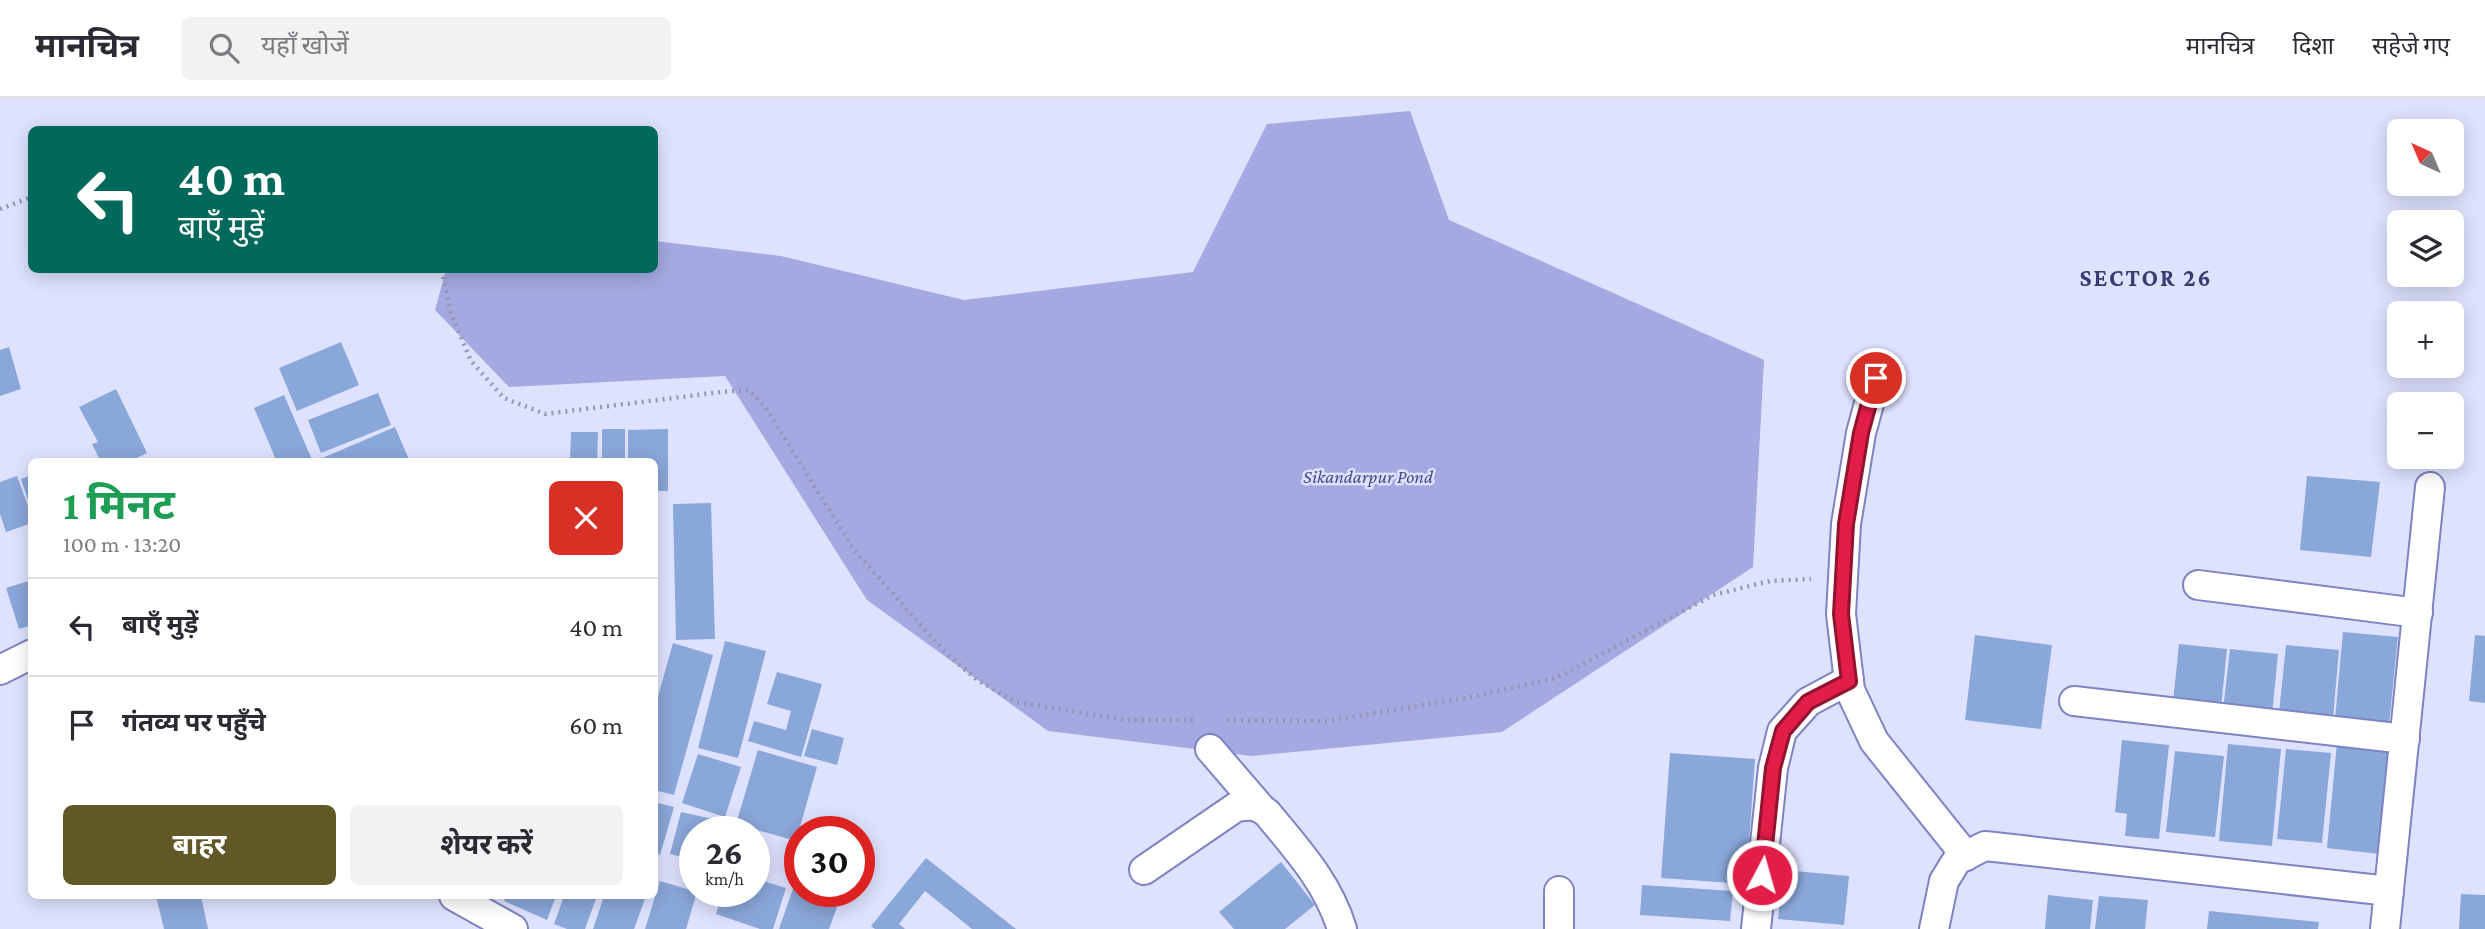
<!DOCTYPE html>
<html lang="hi">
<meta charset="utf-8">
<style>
:root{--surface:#fff;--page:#f2f2f3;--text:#2b2b33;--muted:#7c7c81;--line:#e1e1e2;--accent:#615925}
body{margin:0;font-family:"Crimson Pro","Noto Sans Devanagari",serif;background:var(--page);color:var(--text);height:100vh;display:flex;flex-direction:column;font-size:26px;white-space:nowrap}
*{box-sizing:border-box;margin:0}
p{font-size:23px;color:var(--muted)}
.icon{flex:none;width:38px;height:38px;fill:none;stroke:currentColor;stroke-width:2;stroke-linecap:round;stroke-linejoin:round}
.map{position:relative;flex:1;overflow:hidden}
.side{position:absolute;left:28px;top:360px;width:630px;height:441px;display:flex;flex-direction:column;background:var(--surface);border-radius:10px;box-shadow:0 4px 18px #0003}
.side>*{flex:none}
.hud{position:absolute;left:28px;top:28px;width:630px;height:147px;border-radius:10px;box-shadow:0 4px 18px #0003;background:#00695c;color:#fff;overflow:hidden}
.needle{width:46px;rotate:316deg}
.controls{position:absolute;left:2387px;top:21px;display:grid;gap:14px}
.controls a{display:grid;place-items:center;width:77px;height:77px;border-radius:10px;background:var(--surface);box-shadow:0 4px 18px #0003;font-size:35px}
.speed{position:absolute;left:679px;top:718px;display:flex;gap:14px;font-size:35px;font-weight:700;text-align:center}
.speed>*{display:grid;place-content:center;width:91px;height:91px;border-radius:50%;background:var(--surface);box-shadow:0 4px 18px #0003;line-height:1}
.speed small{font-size:18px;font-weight:400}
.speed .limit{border:10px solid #d22;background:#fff;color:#111}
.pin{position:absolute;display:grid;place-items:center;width:60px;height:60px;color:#fff;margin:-30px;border:4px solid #fff;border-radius:50%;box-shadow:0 2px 7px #0007}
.me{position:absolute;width:77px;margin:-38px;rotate:6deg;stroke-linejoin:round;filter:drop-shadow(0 0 5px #0008)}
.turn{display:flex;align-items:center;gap:24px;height:147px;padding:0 35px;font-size:32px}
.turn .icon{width:91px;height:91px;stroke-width:2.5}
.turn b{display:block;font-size:49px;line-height:60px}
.round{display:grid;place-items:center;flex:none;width:74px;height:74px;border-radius:10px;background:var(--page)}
.headline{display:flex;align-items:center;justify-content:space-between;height:119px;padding:0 35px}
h1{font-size:42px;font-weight:700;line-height:52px;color:#1e9e55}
.action{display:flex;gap:14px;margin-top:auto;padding:14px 35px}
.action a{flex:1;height:80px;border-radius:10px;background:var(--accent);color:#fff;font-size:28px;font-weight:700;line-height:80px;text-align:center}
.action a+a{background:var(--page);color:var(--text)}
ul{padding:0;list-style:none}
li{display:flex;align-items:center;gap:21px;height:98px;padding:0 35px;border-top:2px solid var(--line)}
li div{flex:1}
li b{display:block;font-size:26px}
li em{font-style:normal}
header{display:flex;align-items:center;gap:42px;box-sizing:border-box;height:98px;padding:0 35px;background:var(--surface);border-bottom:2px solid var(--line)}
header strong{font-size:33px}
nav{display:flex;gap:38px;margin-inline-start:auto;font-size:24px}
.search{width:490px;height:63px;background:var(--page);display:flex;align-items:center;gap:18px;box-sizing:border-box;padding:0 24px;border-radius:10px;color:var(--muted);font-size:26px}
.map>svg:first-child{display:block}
.water{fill:#a4a9e1}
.building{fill:#89a7d9}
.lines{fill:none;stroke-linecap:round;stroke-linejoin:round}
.minor-casing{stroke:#7e83c1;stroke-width:32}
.path{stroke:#9496b0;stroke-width:4.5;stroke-dasharray:2 5;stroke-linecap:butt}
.minor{stroke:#fff;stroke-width:28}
.route-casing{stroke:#92132f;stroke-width:18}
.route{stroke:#e11d48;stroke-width:12}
.labels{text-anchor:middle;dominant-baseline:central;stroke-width:5;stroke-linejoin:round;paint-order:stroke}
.water-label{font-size:19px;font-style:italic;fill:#47488c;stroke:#dfe2fe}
.district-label{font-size:24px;font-weight:bold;letter-spacing:2px;fill:#3a3b72;stroke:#dfe2fe}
</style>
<header>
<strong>मानचित्र</strong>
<div class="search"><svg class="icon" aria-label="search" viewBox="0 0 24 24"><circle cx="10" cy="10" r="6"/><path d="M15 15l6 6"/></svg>यहाँ खोजें</div>
<nav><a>मानचित्र</a><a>दिशा</a><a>सहेजे गए</a></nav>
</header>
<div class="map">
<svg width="2485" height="831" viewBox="0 0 2485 831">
<rect width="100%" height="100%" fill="#dfe2fe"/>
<path class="water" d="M1410 13 1449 122 1764 262 1753 469 1502 634 1252 658 1048 633 867 502 725 278 509 289 435 212 446 172H654L655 143 781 158 964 202 1193 174 1267 26Z"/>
<g class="building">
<path d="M341 244 359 287 297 313 279 270Z"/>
<path d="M9 249 21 291 0 298V252Z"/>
<path d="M116 291 147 355 128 364H101L92 346 98 344 79 309Z"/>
<path d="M378 295 391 327 321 355 308 322Z"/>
<path d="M284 297 313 364H277L254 310Z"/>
<path d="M395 329 410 364H321L320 361Z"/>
<rect x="602" y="331" width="23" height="33"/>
<path d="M668 331V393H654V364H628V332Z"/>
<path d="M571 334H598L597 364H570Z"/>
<path d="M32 377V410L31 411 21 381Z"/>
<path d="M17 378 32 419V425L6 434 0 416V384Z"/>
<path d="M2307 378 2380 384 2371 459 2300 452Z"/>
<path d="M711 405 715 541 676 542 673 406Z"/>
<path d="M32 482V527L19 531 6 490Z"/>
<path d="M2343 534 2398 539 2389 626 2335 621Z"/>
<path d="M1975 537 2052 547 2041 631 1965 622Z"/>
<path d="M2475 537 2485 538V605L2469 603Z"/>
<path d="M725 543 766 553 738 660 698 650Z"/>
<path d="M673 545 713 557 674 697 654 692V613Z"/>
<path d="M2179 546 2227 551 2221 609 2173 604Z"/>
<path d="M2286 547 2339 552 2333 620 2279 615Z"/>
<path d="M2230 551 2278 556 2272 617 2223 612Z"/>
<path d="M777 574 822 586 801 659 748 643 754 623 786 632 791 613 767 606Z"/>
<path d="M812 631 844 640 837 667 804 658Z"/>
<path d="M2122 642 2169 647 2159 741 2125 738 2127 716 2115 714Z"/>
<path d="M2337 645 2390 650 2379 756 2327 750Z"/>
<path d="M2228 646 2281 651 2272 748 2219 743Z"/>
<path d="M2286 651 2331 655 2322 745 2277 741Z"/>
<path d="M758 652 817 669 796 743 736 726Z"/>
<path d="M2175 653 2224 658 2215 739 2166 734Z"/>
<path d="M1670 655 1755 661 1746 786 1661 780Z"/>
<path d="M698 656 741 669 725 719 682 705Z"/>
<path d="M654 704 674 709 660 757 654 755Z"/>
<path d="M681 714 717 722 714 733H695V762L670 756Z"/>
<path d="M926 760 1016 831H972L925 793 899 826 905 831H875L871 828Z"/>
<path d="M1281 764 1315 807 1285 831H1234L1219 814Z"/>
<path d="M1783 772 1849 778 1844 827 1778 821Z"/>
<path d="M754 780 786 790 773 831H760L716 816 723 793H754Z"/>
<path d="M796 782 800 783V793H827L841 798 829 831H779Z"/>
<path d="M660 783 697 794 686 831H645Z"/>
<path d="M1642 787 1733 793 1730 823 1640 817Z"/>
<path d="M2461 796 2485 797V831H2459Z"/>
<path d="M2048 797 2093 802 2090 831H2045Z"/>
<path d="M156 798H201L208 831H164Z"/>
<path d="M506 798H556L547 822 504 803Z"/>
<path d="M564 798H597L585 831H567L554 826Z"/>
<path d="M604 798H646L634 831H593Z"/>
<path d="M2099 798 2148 802 2145 831H2095Z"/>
<path d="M2209 813 2319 824 2318 831H2207Z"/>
</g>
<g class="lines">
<g class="minor-casing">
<g id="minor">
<path d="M1876 280 1861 335 1846 426 1841 516 1850 592 1874 643 1966 758"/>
<path d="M2198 487 2418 515"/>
<path d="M0 572 32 556"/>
<path d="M2074 603 2405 641"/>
<path d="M1210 651 1259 708"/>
<path d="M1144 772 1236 709C1249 707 1256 706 1267 715 1297 751 1328 785 1342 831"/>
<path d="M454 798 513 831"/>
<path d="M1559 831V793"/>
<path d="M1756 831 1773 670 1782 633 1808 604 1849 582"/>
<path d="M1934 831 1944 783 1957 762 1985 748 2389 793"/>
<path d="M2385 831 2430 389"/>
</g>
</g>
<g class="path">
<path d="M0 111 32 99"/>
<path d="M442 172 451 215 471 263 504 300 545 316 721 294 749 292 766 310 854 452 947 556 977 582 1016 604 1126 622H1197"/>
<path d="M1227 622 1326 623 1466 600 1556 580 1713 497 1770 483 1811 481"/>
</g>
<use href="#minor" class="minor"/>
</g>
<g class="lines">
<g class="route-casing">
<path id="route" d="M1762 777 1773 670 1783 633 1808 604 1849 583 1841 516 1846 426 1861 335 1876 280"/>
</g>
<use href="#route" class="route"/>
</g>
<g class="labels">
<g class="water-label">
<text x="1368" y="378">Sikandarpur Pond</text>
</g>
<g class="district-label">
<text x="2146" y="179">SECTOR 26</text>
</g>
</g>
</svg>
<div class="controls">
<a><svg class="needle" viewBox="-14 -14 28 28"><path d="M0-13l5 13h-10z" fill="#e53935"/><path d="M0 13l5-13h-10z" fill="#7c7c81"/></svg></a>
<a><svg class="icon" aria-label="layers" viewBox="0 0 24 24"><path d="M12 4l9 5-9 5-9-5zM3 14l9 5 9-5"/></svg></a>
<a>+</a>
<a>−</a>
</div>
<div class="speed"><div>26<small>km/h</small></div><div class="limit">30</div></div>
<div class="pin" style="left:1876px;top:280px;background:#d93025"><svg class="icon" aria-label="arrive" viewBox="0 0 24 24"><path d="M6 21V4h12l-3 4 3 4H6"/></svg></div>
<svg class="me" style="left:1762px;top:777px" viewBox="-20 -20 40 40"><circle r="17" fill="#e11d48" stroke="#fff" stroke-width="3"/><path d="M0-11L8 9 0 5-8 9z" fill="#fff"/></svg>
<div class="hud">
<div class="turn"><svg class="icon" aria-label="left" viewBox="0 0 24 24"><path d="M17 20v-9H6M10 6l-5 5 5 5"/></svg><div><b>40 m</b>बाएँ मुड़ें</div></div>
</div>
<section class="side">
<div class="headline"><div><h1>1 मिनट</h1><p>100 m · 13:20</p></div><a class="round" style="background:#d93025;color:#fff"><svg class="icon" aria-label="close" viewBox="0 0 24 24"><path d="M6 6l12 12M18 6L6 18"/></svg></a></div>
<ul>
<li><svg class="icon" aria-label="left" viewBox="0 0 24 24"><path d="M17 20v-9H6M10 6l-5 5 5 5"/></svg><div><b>बाएँ मुड़ें</b></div><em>40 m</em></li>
<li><svg class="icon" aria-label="arrive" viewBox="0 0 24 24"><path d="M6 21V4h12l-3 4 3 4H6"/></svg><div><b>गंतव्य पर पहुँचे</b></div><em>60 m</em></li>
</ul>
<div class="action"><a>बाहर</a><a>शेयर करें</a></div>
</section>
</div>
